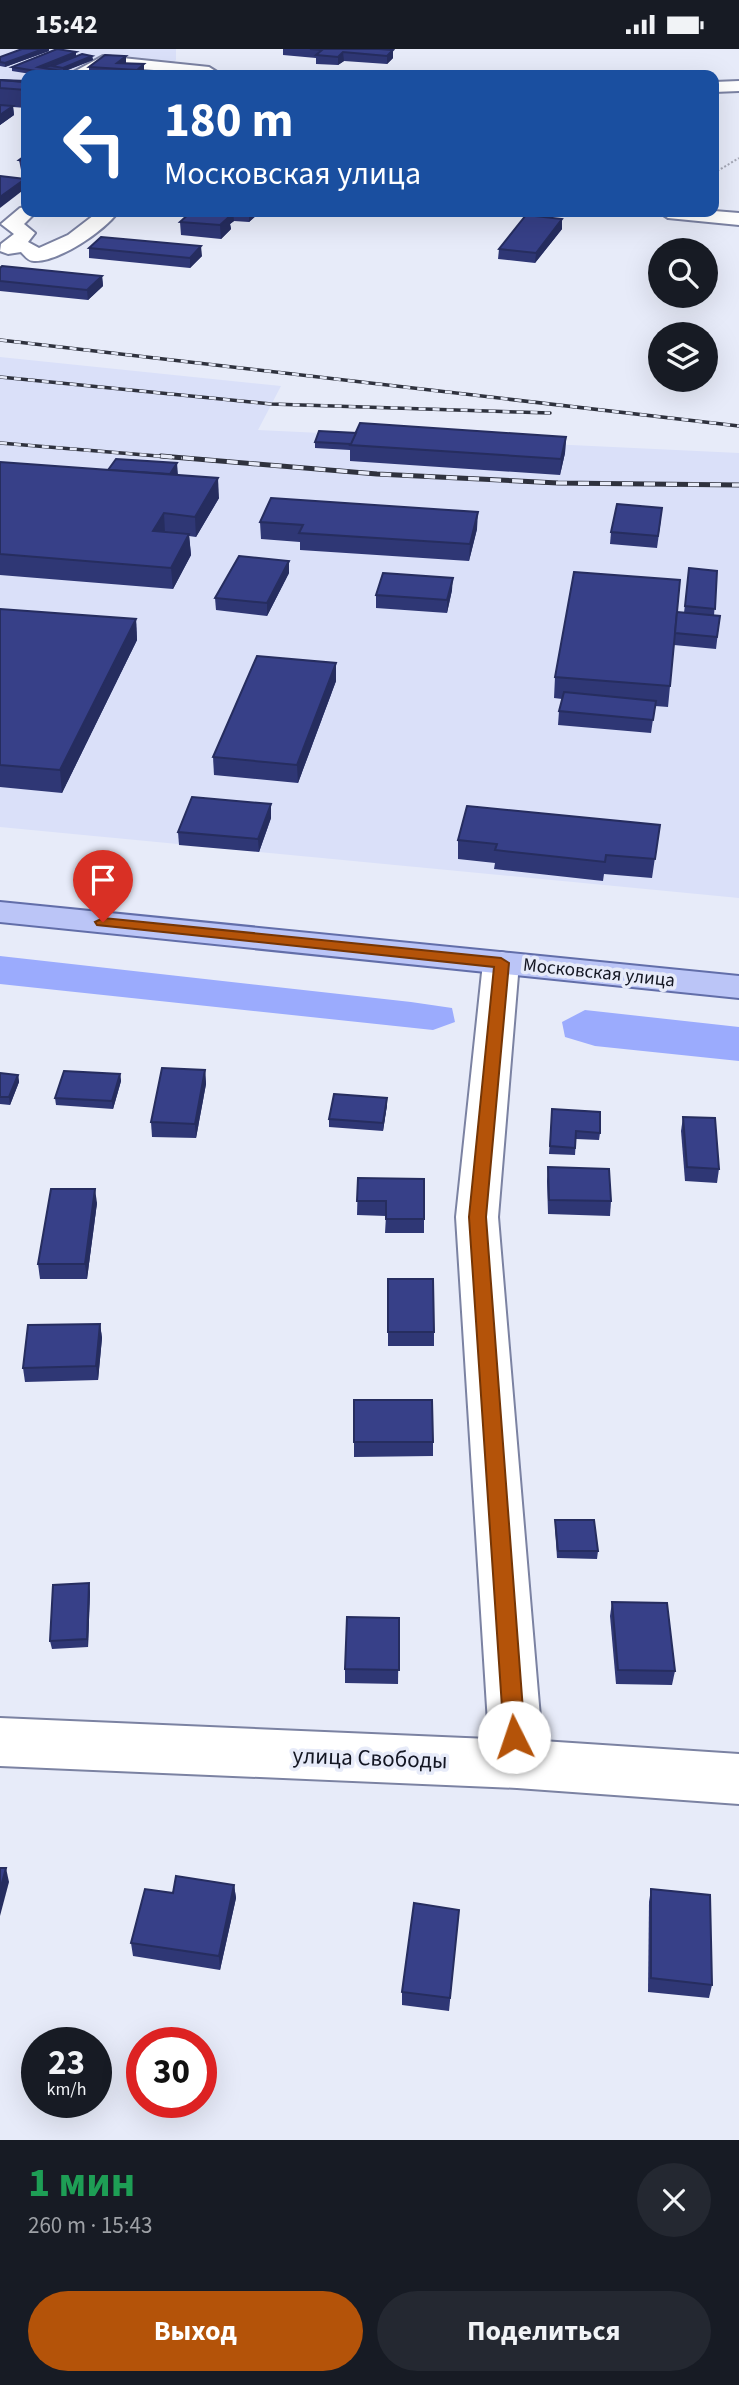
<!DOCTYPE html>
<html lang="ru">
<meta charset="utf-8">
<style>
:root{--surface:#171b24;--page:#242831;--text:#f1f3f6;--muted:#9ea1a6;--accent:#b45309}
body{margin:0;font-family:"Source Sans 3",sans-serif;background:var(--page);color:var(--text);height:100vh;display:flex;flex-direction:column;font-size:26px;white-space:nowrap}
*{box-sizing:border-box;margin:0}
p{font-size:23px;color:var(--muted)}
.icon{flex:none;width:38px;height:38px;fill:none;stroke:currentColor;stroke-width:2;stroke-linecap:round;stroke-linejoin:round}
.map{position:relative;height:2091px;overflow:hidden}
.drawer{display:flex;flex-direction:column;background:var(--surface);flex:1}
.drawer>*{flex:none}
.top-card{position:absolute;left:21px;top:21px;width:698px;height:147px;border-radius:14px;box-shadow:0 7px 28px #0002;background:#1a4fa0;color:#fff;overflow:hidden}
.tools{position:absolute;left:648px;top:189px;display:grid;gap:14px}
.tools a{display:grid;place-items:center;width:70px;height:70px;border-radius:50%;background:var(--surface);box-shadow:0 7px 28px #0002;font-size:35px}
.speed{position:absolute;left:21px;top:1978px;display:flex;gap:14px;font-size:35px;font-weight:700;text-align:center}
.speed>*{display:grid;place-content:center;width:91px;height:91px;border-radius:50%;background:var(--surface);box-shadow:0 7px 28px #0002;line-height:1}
.speed small{font-size:18px;font-weight:400}
.speed .limit{border:10px solid #d22;background:#fff;color:#111}
.pin{position:absolute;display:grid;place-items:center;width:60px;height:60px;color:#fff;margin:-72px -30px;border-radius:50% 50% 50% 0;rotate:-45deg;box-shadow:0 0 7px #0007}
.pin .icon{rotate:45deg}
.me{position:absolute;width:77px;margin:-38px;rotate:356deg;stroke-linejoin:round;filter:drop-shadow(0 0 5px #0008)}
.turn{display:flex;align-items:center;gap:24px;height:147px;padding:0 28px;font-size:32px}
.turn .icon{width:91px;height:91px;stroke-width:2.5}
.turn b{display:block;font-size:49px;line-height:60px}
.round{display:grid;place-items:center;flex:none;width:74px;height:74px;border-radius:37px;background:var(--page)}
.overview{display:flex;align-items:center;justify-content:space-between;height:119px;padding:0 28px}
h1{font-size:42px;font-weight:700;line-height:52px;color:#1e9e55}
.primary-button{display:flex;gap:14px;margin-top:auto;padding:14px 28px}
.primary-button a{flex:1;height:80px;border-radius:42px;background:var(--accent);color:#fff;font-size:28px;font-weight:700;line-height:80px;text-align:center}
.primary-button a+a{background:var(--page);color:var(--text)}
.status{display:flex;justify-content:space-between;align-items:center;height:49px;padding:0 35px;background:var(--surface);direction:ltr}
.status svg{height:19px;fill:currentColor}
.map>svg:first-child{display:block}
.built{fill:#dae0f9}
.forest{fill:#9babfd}
.lines{fill:none;stroke-linecap:round;stroke-linejoin:round}
.minor-casing{stroke:#7b82a2;stroke-width:4}
.major-casing{stroke:#626ea9;stroke-width:4}
.path{stroke:#a4a7b5;stroke-width:2;stroke-dasharray:2 2;stroke-linecap:butt}
.minor{fill:#fff;fill-rule:evenodd}
.major{fill:#bbc5f7;fill-rule:evenodd}
.rail-far1-casing{stroke:#2f323e;stroke-width:3.5}
.rail-casing{stroke:#2f323e;stroke-width:5}
.rail-far1{stroke:#e7ebf9;stroke-width:2.5;stroke-dasharray:7;stroke-linecap:butt}
.rail{stroke:#e7ebf9;stroke-width:3.5;stroke-dasharray:11;stroke-linecap:butt}
.wall{fill:#2f3775}
.shaded-wall{fill:#262d5f}
.building{fill:#374088;stroke:#262d5f;stroke-width:2}
.route{fill:#b45309;stroke:#753606;stroke-width:2}
.labels{text-anchor:middle;dominant-baseline:central;stroke-width:7;stroke-linejoin:round;paint-order:stroke}
.street-label{font-size:19px;fill:#131622;stroke:#e7ebf9}
.near-street-label{font-size:23px;fill:#131622;stroke:#e7ebf9}
</style>
<div class="status"><b>15:42</b><svg viewBox="0 0 49 12"><path d="M0 12V9h3v3zM5 12V6h3v6zM10 12V3h3v9zM15 12V0h3v12zM26 1h20v11H26zM47 4h2v5h-2z"/></svg></div>
<div class="map">
<svg width="739" height="2091" viewBox="0 0 739 2091">
<rect width="100%" height="100%" fill="#e7ebf9"/>
<g class="built">
<path d="M0 0H176V11L162 26H26V45L0 44Z"/>
<path d="M0 308 281 337 258 381 739 404V849L0 778Z"/>
</g>
<g class="forest">
<path d="M0 907 411 953 452 959 455 973 433 981 0 935Z"/>
<path d="M585 961 739 978V1012L595 997 565 988 562 973Z"/>
</g>
<g class="lines">
<g class="minor-casing">
<g id="minor">
<path d="M103 7 209 18 217 23 215 26 105 17 88 26H68Z"/>
<path d="M739 32V42L714 43V33Z"/>
<path d="M26 158V163H36L24 175 35 184 28 193 39 199 68 186 98 163H118C104 182 59 213 34 212 28 212 25 207 21 203L8 205 0 202 1 195 14 185 1 175 20 159Z"/>
<path d="M714 162 739 164V176L668 169 659 163Z"/>
<path d="M501 903 514 906 519 914 498 1168 542 1692 739 1705V1755L517 1739 0 1717V1669L489 1690 456 1168 483 914 488 906Z"/>
</g>
</g>
<g class="major-casing">
<path id="major" d="M0 853 739 927V949L0 873Z"/>
</g>
<path class="path" d="M714 124 739 109"/>
<use href="#minor" class="minor"/>
<use href="#major" class="major"/>
<g class="rail-far1-casing">
<g id="rail-far1">
<path d="M0 291 739 377"/>
<path d="M0 328 271 355 550 364"/>
<path d="M0 394 182 409"/>
</g>
</g>
<g class="rail-casing">
<path id="rail" d="M161 407 377 425 558 434 739 436"/>
</g>
<use href="#rail-far1" class="rail-far1"/>
<use href="#rail" class="rail"/>
</g>
<g class="wall">
<path d="M22 0H49V2L5 18 0 17V8Z"/>
<path d="M283 0H379L393 1V9L387 15 344 12 338 16 316 15V9L283 6Z"/>
<path d="M76 7H92L93 11 62 23 61 26H37L12 22V18Z"/>
<path d="M126 14 144 15V24L142 26H89V18Z"/>
<path d="M0 31 26 32V59L13 58 14 66 0 76Z"/>
<path d="M26 106V121H21L19 111Z"/>
<path d="M54 163H101L96 167Z"/>
<path d="M191 163H260L249 173 234 172 230 175 231 180 221 190 181 186 180 173Z"/>
<path d="M562 170V180L535 214 498 210 499 200Z"/>
<path d="M89 199 202 207 190 219 89 209Z"/>
<path d="M0 219 102 227 103 237 88 251 0 242Z"/>
<path d="M356 384 566 388 565 404 560 426 350 412V401L315 399V393Z"/>
<path d="M0 413 178 426 219 449 196 488 189 487 191 506 173 540 0 526Z"/>
<path d="M661 470 657 499 610 495 611 483Z"/>
<path d="M260 473 477 480 469 512 300 501V493L261 490Z"/>
<path d="M689 519 717 522 714 567H720L716 600 674 596 668 658 655 657 651 684 558 676 559 662 562 650 554 649 555 628 677 563 684 564Z"/>
<path d="M289 524 267 567 216 561 215 549Z"/>
<path d="M452 541 447 564 376 559V546Z"/>
<path d="M0 560 136 570 137 591 62 744 0 738Z"/>
<path d="M336 614V632L298 734 214 726 213 708Z"/>
<path d="M271 769 259 803 179 796 178 783Z"/>
<path d="M458 791 657 795 652 829 604 825 603 832 494 820 495 814 458 810Z"/>
<path d="M205 1021 206 1035 196 1089 152 1088 151 1073Z"/>
<path d="M0 1024 18 1026 19 1033 10 1056 0 1055Z"/>
<path d="M120 1025 121 1032 113 1060 56 1056 55 1049Z"/>
<path d="M387 1049V1056L383 1082 329 1078V1070Z"/>
<path d="M552 1060 600 1084 599 1091 576 1090 575 1106 549 1105Z"/>
<path d="M683 1068 719 1120 717 1134 685 1132 681 1082Z"/>
<path d="M548 1118 611 1152 610 1167 548 1165 547 1132Z"/>
<path d="M358 1129 424 1170V1184H385L386 1167 357 1166Z"/>
<path d="M97 1154 87 1230H40L38 1215Z"/>
<path d="M388 1230 434 1283V1297H388Z"/>
<path d="M100 1275 102 1289 98 1331 25 1333 23 1319Z"/>
<path d="M354 1351 433 1393V1407L354 1408Z"/>
<path d="M555 1471 598 1502 597 1510 557 1509 555 1479Z"/>
<path d="M90 1542 88 1598 52 1600 50 1592Z"/>
<path d="M612 1553 675 1622 672 1636 616 1635 610 1567Z"/>
<path d="M399 1569 398 1635 345 1634V1620Z"/>
<path d="M234 1836 236 1849 220 1921 133 1907 131 1894 173 1844Z"/>
<path d="M651 1840 712 1936 709 1949 648 1943 649 1853Z"/>
<path d="M459 1861 449 1962 402 1956V1943Z"/>
</g>
<g class="shaded-wall">
<path d="M43 0H49V2L5 18V14Z"/>
<path d="M393 1V9L387 15V7Z"/>
<path d="M76 3V7L39 22 38 18Z"/>
<path d="M343 3 344 12 338 16V8Z"/>
<path d="M92 7 93 11 63 23V19Z"/>
<path d="M126 7V16L117 14Z"/>
<path d="M144 15V24L142 26H137V21Z"/>
<path d="M61 22 62 26H54V25Z"/>
<path d="M13 57 14 66 0 76V66Z"/>
<path d="M25 130 26 139 0 159V148Z"/>
<path d="M229 163H233L234 172 230 175 231 180 221 190 220 176 225 166Z"/>
<path d="M249 163H260L249 173Z"/>
<path d="M562 170V180L535 214 536 204Z"/>
<path d="M201 197 202 207 190 219V209Z"/>
<path d="M102 227 103 237 88 251 87 241Z"/>
<path d="M566 388 565 404 560 426 561 410Z"/>
<path d="M177 414 178 426 169 427Z"/>
<path d="M218 429 219 449 196 488 195 468Z"/>
<path d="M478 463 477 480 469 512 470 495Z"/>
<path d="M164 464 165 484 153 482Z"/>
<path d="M189 485 191 506 173 540 171 519Z"/>
<path d="M289 512V524L267 567V554Z"/>
<path d="M453 529 452 541 447 564V551Z"/>
<path d="M136 570 137 591 62 744 60 721Z"/>
<path d="M336 614V632L298 734 297 716Z"/>
<path d="M271 755V769L259 803 258 790Z"/>
<path d="M205 1021 206 1035 196 1089 195 1075Z"/>
<path d="M120 1025 121 1032 113 1060 112 1052Z"/>
<path d="M18 1026 19 1033 10 1056 9 1048Z"/>
<path d="M387 1049V1056L383 1082V1074Z"/>
<path d="M95 1140 97 1154 87 1230 85 1215Z"/>
<path d="M100 1275 102 1289 98 1331 96 1317Z"/>
<path d="M89 1534 90 1542 88 1598 87 1590Z"/>
<path d="M6 1819 9 1833 0 1867V1841Z"/>
<path d="M234 1836 236 1849 220 1921 219 1907Z"/>
</g>
<g class="building">
<path d="M22 0H43L5 14 0 13V8Z"/>
<path d="M57 0 76 3 38 18 61 22 54 25 12 18Z"/>
<path d="M310 0H379L393 1 387 7 343 3 338 8 316 6 322 1Z"/>
<path d="M82 5 92 7 63 19 52 17Z"/>
<path d="M105 6 126 7 117 14 144 15 137 21 89 18Z"/>
<path d="M0 31 26 33V41L0 39Z"/>
<path d="M0 31 26 32V33Z"/>
<path d="M0 56 13 57 0 66Z"/>
<path d="M26 106V112L19 111Z"/>
<path d="M0 127 25 130 0 148Z"/>
<path d="M191 163H229L225 166 230 167 220 176 180 173Z"/>
<path d="M526 166 562 170 536 204 499 200Z"/>
<path d="M101 188 201 197 190 209 89 199Z"/>
<path d="M2 217 102 227 87 241 0 232V219Z"/>
<path d="M360 374 566 388 561 410 350 396Z"/>
<path d="M319 382 356 384 351 395 315 393Z"/>
<path d="M116 410 177 414 170 425 108 421Z"/>
<path d="M0 413 218 429 195 468 164 464 153 482 189 485 171 519 0 505Z"/>
<path d="M271 449 478 463 470 495 299 484 303 476 260 473Z"/>
<path d="M617 455 662 459 658 487 611 483Z"/>
<path d="M239 507 289 512 267 554 215 549Z"/>
<path d="M689 519 717 522 715 560 685 557Z"/>
<path d="M574 523 680 531 670 637 555 628Z"/>
<path d="M383 524 453 529 447 551 376 546Z"/>
<path d="M0 560 136 570 60 721 0 716Z"/>
<path d="M677 563 720 567 717 588 675 584Z"/>
<path d="M257 607 336 614 297 716 213 708Z"/>
<path d="M564 643 656 652 653 671 559 662Z"/>
<path d="M192 748 271 755 258 790 178 783Z"/>
<path d="M467 757 660 776 655 810 606 806 605 813 495 801 497 795 458 791Z"/>
<path d="M162 1019 205 1021 195 1075 151 1073Z"/>
<path d="M64 1022 120 1025 112 1052 55 1049Z"/>
<path d="M0 1024 18 1026 9 1048H0Z"/>
<path d="M334 1045 387 1049 383 1074 329 1070Z"/>
<path d="M552 1060 600 1063V1084L576 1082 575 1099 550 1097Z"/>
<path d="M683 1068 715 1069 719 1120 687 1118Z"/>
<path d="M548 1118 609 1120 611 1152 549 1151Z"/>
<path d="M358 1129 424 1130V1170H386V1152H357Z"/>
<path d="M51 1140H95L85 1215H38Z"/>
<path d="M388 1230H433L434 1283H388Z"/>
<path d="M100 1275 96 1317 23 1319 28 1276Z"/>
<path d="M354 1351H432L433 1393H354Z"/>
<path d="M555 1471H594L598 1502H558Z"/>
<path d="M89 1534 87 1590 50 1592 53 1536Z"/>
<path d="M612 1553 667 1554 675 1622 618 1621Z"/>
<path d="M347 1568 399 1569V1621L345 1620Z"/>
<path d="M0 1819H6L0 1841Z"/>
<path d="M176 1827 234 1836 219 1907 131 1894 145 1840 173 1844Z"/>
<path d="M651 1840 710 1846 712 1936 651 1929Z"/>
<path d="M414 1854 459 1861 450 1949 402 1943Z"/>
</g>
<path class="route" d="M103 869 501 909 509 914 486 1168 525 1688 522 1694 514 1697 507 1694 504 1688 469 1168 494 918 97 876 95 873Z"/>
<g class="labels">
<g class="street-label">
<text transform="translate(599 924) rotate(6)">Московская улица</text>
</g>
<g class="near-street-label">
<text transform="translate(370 1709) rotate(2)">улица Свободы</text>
</g>
</g>
</svg>
<div class="tools">
<a><svg class="icon" aria-label="search" viewBox="0 0 24 24"><circle cx="10" cy="10" r="6"/><path d="M15 15l6 6"/></svg></a>
<a><svg class="icon" aria-label="layers" viewBox="0 0 24 24"><path d="M12 4l9 5-9 5-9-5zM3 14l9 5 9-5"/></svg></a>
</div>
<div class="speed"><div>23<small>km/h</small></div><div class="limit">30</div></div>
<div class="pin" style="left:103px;top:873px;background:#d93025"><svg class="icon" aria-label="arrive" viewBox="0 0 24 24"><path d="M6 21V4h12l-3 4 3 4H6"/></svg></div>
<svg class="me" style="left:514px;top:1688px" viewBox="-20 -20 40 40"><circle r="19" fill="#fff"/><path d="M0-13L10 11 0 6-10 11z" fill="#b45309"/></svg>
<div class="top-card">
<div class="turn"><svg class="icon" aria-label="left" viewBox="0 0 24 24"><path d="M17 20v-9H6M10 6l-5 5 5 5"/></svg><div><b>180 m</b>Московская улица</div></div>
</div>
</div>
<section class="drawer">
<div class="overview"><div><h1>1 мин</h1><p>260 m · 15:43</p></div><a class="round"><svg class="icon" aria-label="close" viewBox="0 0 24 24"><path d="M6 6l12 12M18 6L6 18"/></svg></a></div>
<div class="primary-button"><a>Выход</a><a>Поделиться</a></div>
</section>
